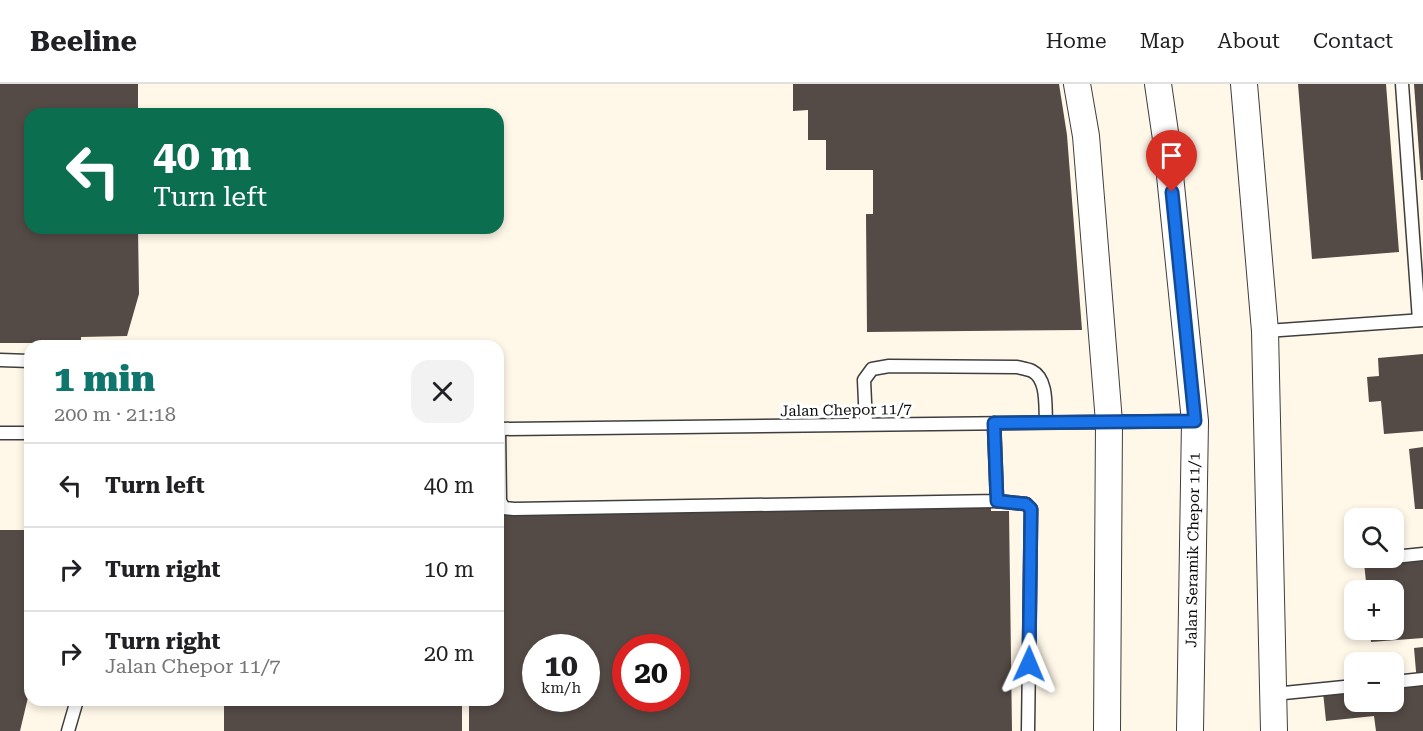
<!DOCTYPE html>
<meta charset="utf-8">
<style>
:root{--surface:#fff;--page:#f2f2f2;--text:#202124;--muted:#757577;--line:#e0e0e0;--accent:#0f766e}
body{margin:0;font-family:"Roboto Serif",serif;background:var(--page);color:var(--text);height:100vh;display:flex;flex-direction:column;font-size:22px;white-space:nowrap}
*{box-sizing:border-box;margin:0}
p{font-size:20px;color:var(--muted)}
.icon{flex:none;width:33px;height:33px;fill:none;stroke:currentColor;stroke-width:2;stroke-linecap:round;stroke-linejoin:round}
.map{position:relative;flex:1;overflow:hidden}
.side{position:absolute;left:24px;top:256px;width:480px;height:366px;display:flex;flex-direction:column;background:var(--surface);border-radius:18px;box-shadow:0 3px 9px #0003}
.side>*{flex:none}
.banner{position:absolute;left:24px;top:24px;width:480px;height:126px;border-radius:18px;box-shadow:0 3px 9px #0003;background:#0b6e4f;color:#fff;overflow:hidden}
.buttons{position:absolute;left:1344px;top:424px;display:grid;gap:12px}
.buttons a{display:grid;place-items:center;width:60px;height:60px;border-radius:12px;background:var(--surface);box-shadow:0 3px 9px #0003;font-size:30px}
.speed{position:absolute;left:522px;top:550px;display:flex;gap:12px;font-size:30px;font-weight:700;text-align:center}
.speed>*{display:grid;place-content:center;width:78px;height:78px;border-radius:50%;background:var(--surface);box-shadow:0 3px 9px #0003;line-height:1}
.speed small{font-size:15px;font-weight:400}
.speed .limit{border:9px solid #d22;background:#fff;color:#111}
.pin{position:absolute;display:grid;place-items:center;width:51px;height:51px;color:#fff;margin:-62px -26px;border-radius:50% 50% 50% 0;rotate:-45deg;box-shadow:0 0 6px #0007}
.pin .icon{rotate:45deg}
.me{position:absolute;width:66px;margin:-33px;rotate:1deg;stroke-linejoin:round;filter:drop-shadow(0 0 4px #0008)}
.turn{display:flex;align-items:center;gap:21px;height:126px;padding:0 30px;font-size:27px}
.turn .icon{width:78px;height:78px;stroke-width:2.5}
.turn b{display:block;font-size:42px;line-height:51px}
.round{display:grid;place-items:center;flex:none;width:63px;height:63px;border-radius:18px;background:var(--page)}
.head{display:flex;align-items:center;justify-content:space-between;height:102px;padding:0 30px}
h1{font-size:36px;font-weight:800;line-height:45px;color:var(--accent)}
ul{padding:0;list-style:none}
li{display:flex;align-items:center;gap:18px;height:84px;padding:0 30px;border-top:2px solid var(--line)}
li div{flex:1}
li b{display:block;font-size:22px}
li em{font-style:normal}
header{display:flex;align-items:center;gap:36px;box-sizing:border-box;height:84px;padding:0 30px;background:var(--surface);border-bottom:2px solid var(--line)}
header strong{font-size:28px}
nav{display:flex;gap:33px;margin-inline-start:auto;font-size:21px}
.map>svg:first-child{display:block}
.building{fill:#544a46;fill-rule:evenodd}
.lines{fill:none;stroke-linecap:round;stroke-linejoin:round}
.service-casing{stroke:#3e3e3e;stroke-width:15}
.minor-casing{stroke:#3e3e3e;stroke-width:28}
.service{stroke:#fff;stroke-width:12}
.minor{stroke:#fff;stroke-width:26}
.route-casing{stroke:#114b97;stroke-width:15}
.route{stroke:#1a73e8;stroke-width:10}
.labels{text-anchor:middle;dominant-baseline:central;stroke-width:6;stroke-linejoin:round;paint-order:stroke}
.street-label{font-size:15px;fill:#0b0b0b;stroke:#fff}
</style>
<header>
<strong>Beeline</strong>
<nav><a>Home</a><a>Map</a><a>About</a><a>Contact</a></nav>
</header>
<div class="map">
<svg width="1423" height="647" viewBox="0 0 1423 647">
<rect width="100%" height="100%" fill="#fff8e9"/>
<g class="building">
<path d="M0 0H138V30H30V144H138L139 210 127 252 81 253V259H0Z"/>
<path d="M793 0H1059L1067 51 1082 246 867 248 866 130H873V86H826V56H808V26L793 27Z"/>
<path d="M1298 0H1386L1399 168 1312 175Z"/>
<path d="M1414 0H1423V96H1421Z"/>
<path d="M1423 270V347L1384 350 1381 317 1369 318 1367 293 1379 292 1378 274Z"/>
<path d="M1423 363V425H1415L1409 365Z"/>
<path d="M991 421V427H1009L1012 647H469V616H498V427ZM536 564H586V615H536ZM626 564H676V615H626Z"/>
<path d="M0 446H30V605L20 647H0Z"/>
<path d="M1423 474V554L1371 558 1370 546H1394V507H1367L1364 479Z"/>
<path d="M1423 563V647H1376L1374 632 1326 637 1323 608 1354 605V618H1394V601L1417 599 1414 564Z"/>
<rect x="224" y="616" width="238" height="31"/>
</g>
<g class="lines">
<g class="service-casing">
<g id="service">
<path d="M1402 0 1419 236"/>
<path d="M1265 247 1423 236"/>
<path d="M0 276 30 277"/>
<path d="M866 340 864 296 872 285 889 282 1017 283C1021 284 1028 285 1032 287 1048 295 1045 323 1046 338"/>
<path d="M498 345 1195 337"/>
<path d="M499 345 500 417 504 424 514 425 997 417 994 339"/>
<path d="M0 349H30"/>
<path d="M997 417 1026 420 1031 425 1028 647"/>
<path d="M1394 473 1423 470"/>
<path d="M1376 474H1379"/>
<path d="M1394 598 1423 595"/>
<path d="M1274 610 1354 602"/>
<path d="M68 647 77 616"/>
</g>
</g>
<g class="minor-casing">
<g id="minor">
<path d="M1077 0 1086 52 1109 338 1107 647"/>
<path d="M1158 0 1167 62 1195 337 1190 647"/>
<path d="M1244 0 1265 247 1274 647"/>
</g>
</g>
<use href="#service" class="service"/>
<use href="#minor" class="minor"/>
</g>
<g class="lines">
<g class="route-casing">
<path id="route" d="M1029 580 1031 425 1026 420 997 417 994 339 1195 337 1172 108"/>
</g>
<use href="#route" class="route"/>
</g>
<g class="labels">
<g class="street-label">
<text transform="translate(846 326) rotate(-1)">Jalan Chepor 11/7</text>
<text transform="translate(1193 466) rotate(-89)">Jalan Seramik Chepor 11/1</text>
</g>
</g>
</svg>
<div class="buttons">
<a><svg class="icon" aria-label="search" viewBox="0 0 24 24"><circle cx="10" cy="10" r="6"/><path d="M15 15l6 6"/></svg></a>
<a>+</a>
<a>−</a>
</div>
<div class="speed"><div>10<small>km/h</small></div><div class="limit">20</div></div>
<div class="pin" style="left:1172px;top:108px;background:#d93025"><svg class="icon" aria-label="arrive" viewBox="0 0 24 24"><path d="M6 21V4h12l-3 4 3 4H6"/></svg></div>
<svg class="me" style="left:1029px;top:580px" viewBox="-20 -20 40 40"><path d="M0-17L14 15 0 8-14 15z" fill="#1a73e8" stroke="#fff" stroke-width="4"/></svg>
<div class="banner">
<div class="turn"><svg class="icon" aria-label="left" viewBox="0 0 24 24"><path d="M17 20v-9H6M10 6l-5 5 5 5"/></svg><div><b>40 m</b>Turn left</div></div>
</div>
<section class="side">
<div class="head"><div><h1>1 min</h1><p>200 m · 21:18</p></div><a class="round"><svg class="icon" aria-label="close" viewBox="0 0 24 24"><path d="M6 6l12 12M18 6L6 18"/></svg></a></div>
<ul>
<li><svg class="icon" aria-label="left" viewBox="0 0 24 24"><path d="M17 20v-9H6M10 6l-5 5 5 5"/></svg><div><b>Turn left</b></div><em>40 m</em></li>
<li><svg class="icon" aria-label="right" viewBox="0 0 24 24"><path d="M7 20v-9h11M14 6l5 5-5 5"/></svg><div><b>Turn right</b></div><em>10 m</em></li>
<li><svg class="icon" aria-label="right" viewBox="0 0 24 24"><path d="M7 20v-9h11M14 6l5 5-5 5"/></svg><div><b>Turn right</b><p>Jalan Chepor 11/7</p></div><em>20 m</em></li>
</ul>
</section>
</div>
